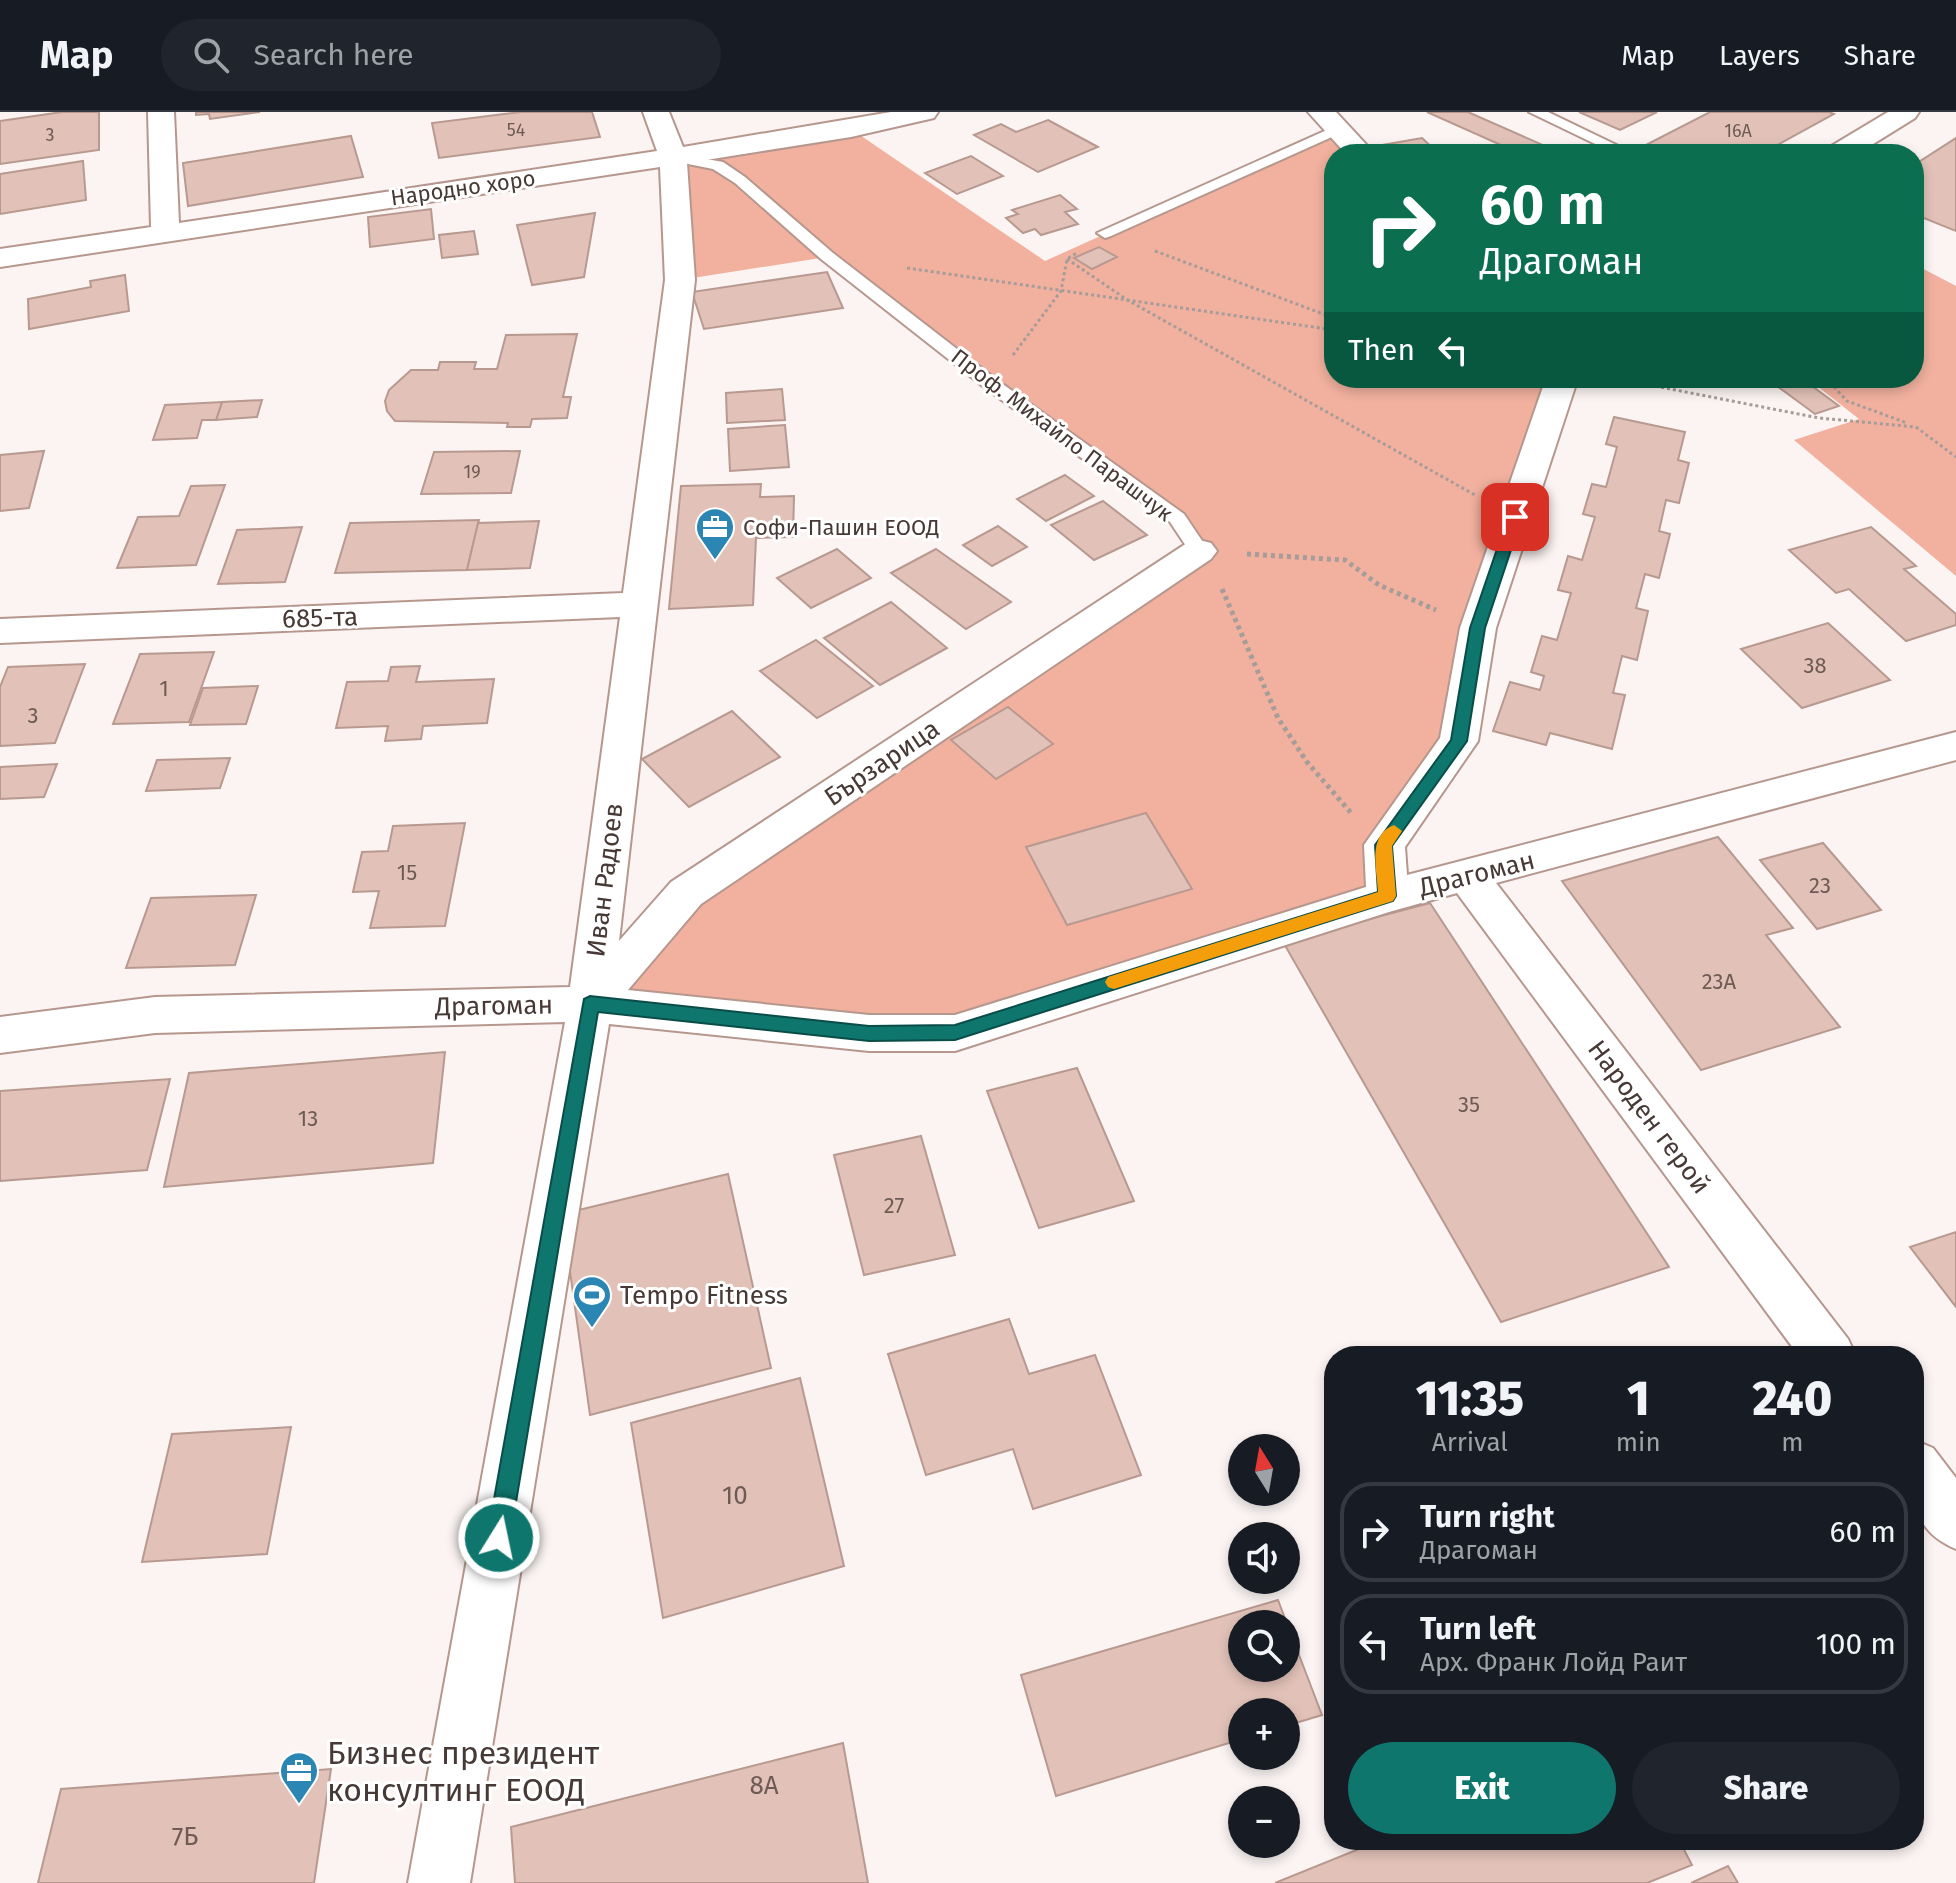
<!DOCTYPE html>
<meta charset="utf-8">
<style>
:root{--surface:#171b24;--page:#20242c;--text:#f1f3f6;--muted:#9ea1a6;--line:#363941;--accent:#0f766e}
body{margin:0;font-family:"Fira Sans",sans-serif;background:var(--page);color:var(--text);height:100vh;display:flex;flex-direction:column;font-size:30px;white-space:nowrap}
*{box-sizing:border-box;margin:0}
p{font-size:26px;color:var(--muted)}
.icon{flex:none;width:44px;height:44px;fill:none;stroke:currentColor;stroke-width:2;stroke-linecap:round;stroke-linejoin:round}
.map{position:relative;flex:1;overflow:hidden}
.sheet{position:absolute;left:1324px;top:1234px;width:600px;height:504px;display:flex;flex-direction:column;background:var(--surface);border-radius:32px;box-shadow:0 4px 12px #0003}
.sheet>*{flex:none}
.banner{position:absolute;left:1324px;top:32px;width:600px;height:244px;border-radius:32px;box-shadow:0 4px 12px #0003;background:#0b6e4f;color:#fff;overflow:hidden}
.needle{width:52px;rotate:349deg}
.fabs{position:absolute;left:1228px;top:1322px;display:grid;gap:16px}
.fabs a{display:grid;place-items:center;width:72px;height:72px;border-radius:50%;background:var(--surface);box-shadow:0 4px 12px #0003;font-size:40px}
.pin{position:absolute;display:grid;place-items:center;width:68px;height:68px;color:#fff;margin:-34px;border-radius:16px;box-shadow:0 4px 12px #0006}
.me{position:absolute;width:88px;margin:-44px;rotate:10deg;stroke-linejoin:round;filter:drop-shadow(0 0 6px #0008)}
.turn{display:flex;align-items:center;gap:28px;height:168px;padding:0 24px;font-size:36px}
.turn .icon{width:104px;height:104px;stroke-width:2.5}
.turn b{display:block;font-size:56px;line-height:68px}
.then{display:flex;align-items:center;height:76px;padding:0 24px;background:#0003;gap:16px;font-size:30px}
.eta{display:flex;justify-content:space-evenly;align-items:center;height:136px;text-align:center}
.eta b{font-size:48px;font-weight:800;line-height:56px}
.cta{display:flex;gap:16px;margin-top:auto;padding:16px 24px}
.cta a{flex:1;height:92px;border-radius:48px;background:var(--accent);color:#fff;font-size:32px;font-weight:800;line-height:92px;text-align:center}
.cta a+a{background:var(--page);color:var(--text)}
ul{padding:0;list-style:none}
li{display:flex;align-items:center;gap:24px;height:100px;margin:0 16px 12px;padding:0 8px;border:4px solid var(--line);border-radius:32px}
li div{flex:1}
li b{display:block;font-size:30px}
li em{font-style:normal}
header{display:flex;align-items:center;gap:48px;box-sizing:border-box;height:112px;padding:0 40px;background:var(--surface);border-bottom:2px solid var(--line)}
header strong{font-size:38px}
nav{display:flex;gap:44px;margin-inline-start:auto;font-size:28px}
.search{width:560px;height:72px;background:var(--page);display:flex;align-items:center;gap:20px;box-sizing:border-box;padding:0 28px;border-radius:44px;color:var(--muted);font-size:30px}
.map>svg:first-child{display:block}
.green{fill:#f2b19f}
.building{fill:#e2c2b8;stroke:#b89990;stroke-width:2;fill-rule:evenodd}
.lines{fill:none;stroke-linecap:round;stroke-linejoin:round}
.service-casing{stroke:#b6978e;stroke-width:4}
.minor-casing{stroke:#b6978e;stroke-width:4}
.path-far1{stroke:#a69c99;stroke-width:3;stroke-dasharray:3 3;stroke-linecap:butt}
.path{stroke:#a69c99;stroke-width:5;stroke-dasharray:4 4;stroke-linecap:butt}
.service{fill:#fff;fill-rule:evenodd}
.minor{fill:#fff;fill-rule:evenodd}
.route{fill:#0f766e;stroke:#0a4d48;stroke-width:2}
.slow{fill:#f59e0b}
.labels{text-anchor:middle;dominant-baseline:central;stroke-width:6;stroke-linejoin:round;paint-order:stroke}
.far-number-label{font-size:18px;fill:#6e5b56}
.far-street-label{font-size:22px;fill:#473935;stroke:#fff}
.far-poi-label{font-size:22px;fill:#473935;stroke:#fff;text-anchor:start}
.number-label{font-size:22px;fill:#6e5b56}
.street-label{font-size:26px;fill:#473935;stroke:#fff}
.poi-label{font-size:26px;fill:#473935;stroke:#fff;text-anchor:start}
.near-number-label{font-size:26px;fill:#6e5b56}
.near-poi-label{font-size:32px;fill:#473935;stroke:#fff;text-anchor:start}
</style>
<header>
<strong>Map</strong>
<div class="search"><svg class="icon" aria-label="search" viewBox="0 0 24 24"><circle cx="10" cy="10" r="6"/><path d="M15 15l6 6"/></svg>Search here</div>
<nav><a>Map</a><a>Layers</a><a>Share</a></nav>
</header>
<div class="map">
<svg width="1956" height="1771" viewBox="0 0 1956 1771">
<rect width="100%" height="100%" fill="#fbf4f2"/>
<g class="green">
<path d="M851 17 1045 149 1338 17 1361 42H1334V266H1562L1459 629 1384 733 1387 784 955 921 590 892 686 781 1198 439 1177 406 827 145 680 168 673 45Z"/>
<path d="M1914 152 1956 174V464L1794 328 1859 307 1807 266H1914Z"/>
</g>
<g class="building">
<path d="M62 0H99V38L0 52V9Z"/>
<path d="M196 0H260L210 7 209 2 196 3Z"/>
<path d="M521 0H592L600 25 439 46 432 11Z"/>
<path d="M1427 0H1468L1563 42H1521Z"/>
<path d="M1579 0H1657L1620 18Z"/>
<path d="M1710 0H1829L1834 2 1761 42H1653L1640 36Z"/>
<path d="M1048 8 1098 35 1038 60 974 23 1001 12 1016 20Z"/>
<path d="M351 24 363 65 188 94 183 51Z"/>
<path d="M1422 26 1439 42H1378L1371 35Z"/>
<path d="M1956 26V119L1914 102V53Z"/>
<path d="M971 44 1003 64 957 82 925 61Z"/>
<path d="M83 49 86 88 0 102V62Z"/>
<path d="M1060 83 1077 97 1065 100 1078 112 1041 123 1035 117 1023 121 1006 106 1018 102 1012 98Z"/>
<path d="M431 97 434 127 370 135 368 105Z"/>
<path d="M595 101 584 165 532 173 517 113Z"/>
<path d="M474 119 478 142 442 146 439 123Z"/>
<path d="M1099 135 1117 145 1092 157 1074 146Z"/>
<path d="M827 160 843 196 704 217 692 180Z"/>
<path d="M125 163 129 199 29 217 28 187 91 175 90 169Z"/>
<path d="M577 222 563 285H571L567 306 532 307 530 315H507L508 311 395 309 387 299 385 289 389 278 411 258H438L440 250H476L474 257H497L506 223Z"/>
<path d="M1766 266H1801L1839 294 1815 302Z"/>
<path d="M782 277 785 308 727 311 726 281Z"/>
<path d="M262 288 257 305 216 308 222 290Z"/>
<path d="M222 290 216 308H202L197 326 153 328 165 293Z"/>
<path d="M1614 305 1685 320 1678 348 1689 351 1679 391 1666 388 1659 419 1670 422 1659 466 1645 462 1636 496 1648 499 1637 548 1622 544 1613 581 1625 583 1612 637 1550 621 1546 633 1493 619 1510 570 1540 578 1544 564 1531 560 1542 524 1557 528 1571 481 1558 478 1568 444 1582 448 1595 405 1583 402 1592 372 1606 375 1617 335 1606 332Z"/>
<path d="M785 313 789 355 730 359 728 317Z"/>
<path d="M44 339 29 396 0 399V343Z"/>
<path d="M520 339 511 381 421 382 434 340Z"/>
<path d="M1065 363 1094 384 1046 409 1017 387Z"/>
<path d="M761 372 760 385 794 384 793 425 756 426 753 493 669 497 681 374Z"/>
<path d="M225 373 196 453 117 456 138 405 179 404 191 374Z"/>
<path d="M1103 389 1147 423 1094 448 1051 413Z"/>
<path d="M479 408 467 458 335 461 350 411Z"/>
<path d="M539 409 530 456 467 458 478 411Z"/>
<path d="M998 414 1027 435 992 454 963 433Z"/>
<path d="M302 415 285 470 218 472 237 418Z"/>
<path d="M1871 415 1916 454 1904 457 1956 502V513L1906 529 1849 477 1836 481 1789 438Z"/>
<path d="M837 437 871 466 811 496 777 466Z"/>
<path d="M936 437 1011 490 966 517 891 461Z"/>
<path d="M891 490 947 536 880 573 824 526Z"/>
<path d="M1828 511 1890 568 1802 596 1741 537Z"/>
<path d="M816 528 873 574 817 606 760 559Z"/>
<path d="M214 540 189 610 113 612 140 542Z"/>
<path d="M85 552 55 631 0 634V575L8 555Z"/>
<path d="M420 554 416 570 494 567 487 611 423 614 421 627 385 629 388 614 336 616 347 570 388 569 391 555Z"/>
<path d="M258 574 246 612 190 613 203 576Z"/>
<path d="M1008 595 1053 632 996 667 951 628Z"/>
<path d="M732 599 780 645 689 695 642 647Z"/>
<path d="M230 646 220 676 146 679 157 648Z"/>
<path d="M57 652 44 685 0 687V655Z"/>
<path d="M1146 701 1192 777 1067 813 1026 735Z"/>
<path d="M465 711 445 814 370 816 379 779 353 780 362 740 388 739 393 714Z"/>
<path d="M1718 725 1793 816 1766 823 1840 915 1701 958 1562 769Z"/>
<path d="M1823 731 1881 798 1817 817 1760 748Z"/>
<path d="M256 783 235 853 126 856 151 786Z"/>
<path d="M1430 791 1669 1155 1501 1210 1283 830Z"/>
<path d="M445 940 433 1051 164 1075 189 961Z"/>
<path d="M1077 956 1134 1089 1039 1116 987 979Z"/>
<path d="M170 967 147 1058 0 1069V979Z"/>
<path d="M921 1024 955 1143 864 1163 834 1043Z"/>
<path d="M728 1062 771 1256 590 1303 562 1102Z"/>
<path d="M1956 1120V1195L1910 1135Z"/>
<path d="M1009 1207 1029 1262 1095 1243 1141 1363 1033 1397 1013 1337 926 1363 888 1242Z"/>
<path d="M800 1266 844 1454 663 1506 631 1311Z"/>
<path d="M291 1315 267 1442 142 1450 172 1322Z"/>
<path d="M1278 1488 1322 1603 1286 1614V1600H1242V1627L1056 1684 1021 1563ZM1242 1512H1286V1556H1242Z"/>
<path d="M843 1631 868 1771H515L511 1715Z"/>
<path d="M331 1657 314 1771H38L61 1677Z"/>
<path d="M1381 1728H1679L1692 1753 1647 1771H1275Z"/>
<path d="M1728 1754 1738 1771H1691Z"/>
</g>
<g class="lines">
<g class="service-casing">
<g id="service">
<path d="M1529 0H1548L1635 42H1616Z"/>
<path d="M1338 13 1345 17 1343 20 1111 124 1105 126 1097 121Z"/>
<path d="M673 41 723 50 745 65 833 141 997 268 1184 402 1209 439 1206 443H1192L1170 410 985 276 821 147 735 71 713 57 668 48V42Z"/>
</g>
</g>
<g class="minor-casing">
<g id="minor">
<path d="M148 0H174L179 111 657 39 643 0H669L683 35 891 0H938L934 6 851 25 687 51 695 168 619 829 671 770 1187 431 1199 428 1211 431 1217 439 1211 447 701 792 628 878 869 903H955L1366 775 1364 733 1440 626 1460 516 1546 266H1578L1496 516 1478 629 1405 735 1407 763 1956 620V648L1496 771 1848 1227 1856 1244H1799L1457 781 1389 800 955 939H869L609 912 470 1771H408L565 910 155 921 0 941V905L155 885 570 875 620 505 0 531V507L623 481 665 168 660 55 0 155V137L151 115Z"/>
<path d="M1308 0H1336L1375 42H1346Z"/>
<path d="M1888 0H1919L1915 6 1857 42H1824L1828 36Z"/>
<path d="M1914 1328 1933 1336 1956 1366V1437C1904 1415 1914 1376 1914 1328Z"/>
</g>
</g>
<g class="path-far1">
<path d="M1155 139 1334 206"/>
<path d="M1067 147 1129 189 1475 383"/>
<path d="M907 156 1334 218"/>
<path d="M1013 243 1061 179 1067 147 1078 140"/>
<path d="M1614 266 1819 306 1916 315"/>
<path d="M1826 266 1847 289 1907 311"/>
<path d="M1916 315 1956 345"/>
</g>
<g class="path">
<path d="M1247 442 1345 448 1379 473 1436 498"/>
<path d="M1222 477 1278 606 1307 650 1352 702"/>
</g>
<use href="#service" class="service"/>
<use href="#minor" class="minor"/>
</g>
<path class="route" d="M1515 401 1522 405 1485 516 1467 629 1392 734 1396 784 1393 789 955 928 869 929 598 900 510 1426 507 1434 499 1437 491 1434 487 1426 584 887 590 884 869 914 955 913 1378 780 1375 733 1451 628 1470 516 1508 405Z"/>
<path class="slow" d="M1394 713 1402 719 1392 734 1396 784 1393 789 1114 877 1108 875 1105 870 1108 865 1378 780C1377 758 1367 723 1394 713Z"/>
<defs>
<g id="office-pin" transform="scale(2)"><path d="M0 17L-7.5 6A9.5 9.5 0 1 1 7.5 6Z" fill="#2b86b3" stroke="#fff"/><path d="M-6-3h4V-5.5h4V-3h4V5H-6ZM-1-4.5V-3h2v-1.5ZM-6 0V1H6V0Z" fill="#fff"/></g>
<g id="stadium-pin" transform="scale(2)"><path d="M0 17L-7.5 6A9.5 9.5 0 1 1 7.5 6Z" fill="#2b86b3" stroke="#fff"/><path d="M0-5a6.5 5 0 1 0 0 10a6.5 5 0 1 0 0-10ZM-3.5-1.8h7v3.6h-7Z" fill="#fff"/></g>
</defs>
<g fill-rule="evenodd">
<use href="#office-pin" x="715" y="415"/>
<use href="#stadium-pin" x="592" y="1183"/>
<use href="#office-pin" x="299" y="1659"/>
</g>
<g class="labels">
<g class="far-number-label">
<text x="516" y="18">54</text>
<text x="1738" y="19">16А</text>
<text x="50" y="23">3</text>
<text x="472" y="360">19</text>
</g>
<g class="far-street-label">
<text transform="translate(463 76) rotate(-8)">Народно хоро</text>
<text transform="translate(1062 323) rotate(37)">Проф. Михайло Парашчук</text>
</g>
<g class="far-poi-label">
<text x="743" y="415">Софи-Пашин ЕООД</text>
</g>
<g class="number-label">
<text x="1815" y="553">38</text>
<text x="164" y="576">1</text>
<text x="33" y="603">3</text>
<text x="407" y="760">15</text>
<text x="1820" y="773">23</text>
<text x="1719" y="869">23А</text>
<text x="1469" y="992">35</text>
<text x="308" y="1006">13</text>
<text x="894" y="1093">27</text>
</g>
<g class="street-label">
<text transform="translate(320 506) rotate(-2)">685-та</text>
<text transform="translate(882 651) rotate(-34)">Бързарица</text>
<text transform="translate(1477 762) rotate(-14)">Драгоман</text>
<text transform="translate(605 768) rotate(-83)">Иван Радоев</text>
<text transform="translate(494 894) rotate(-1)">Драгоман</text>
<text transform="translate(1649 1005) rotate(53)">Народен герой</text>
</g>
<g class="poi-label">
<text x="620" y="1183">Tempo Fitness</text>
</g>
<g class="near-number-label">
<text x="735" y="1383">10</text>
<text x="764" y="1673">8А</text>
<text x="185" y="1724">7Б</text>
</g>
<g class="near-poi-label">
<text x="327" y="1641">Бизнес президент<tspan x="327" dy="37">консултинг ЕООД</tspan></text>
</g>
</g>
</svg>
<div class="fabs">
<a><svg class="needle" viewBox="-14 -14 28 28"><path d="M0-13l5 13h-10z" fill="#e53935"/><path d="M0 13l5-13h-10z" fill="#9ea1a6"/></svg></a>
<a><svg class="icon" aria-label="sound" viewBox="0 0 24 24"><path d="M4 9h4l5-4v14l-5-4H4zM17 9q2 3 0 6"/></svg></a>
<a><svg class="icon" aria-label="search" viewBox="0 0 24 24"><circle cx="10" cy="10" r="6"/><path d="M15 15l6 6"/></svg></a>
<a>+</a>
<a>−</a>
</div>
<div class="pin" style="left:1515px;top:405px;background:#d93025"><svg class="icon" aria-label="arrive" viewBox="0 0 24 24"><path d="M6 21V4h12l-3 4 3 4H6"/></svg></div>
<svg class="me" style="left:499px;top:1426px" viewBox="-20 -20 40 40"><circle r="17" fill="#0f766e" stroke="#fff" stroke-width="3"/><path d="M0-11L8 9 0 5-8 9z" fill="#fff"/></svg>
<div class="banner">
<div class="turn"><svg class="icon" aria-label="right" viewBox="0 0 24 24"><path d="M7 20v-9h11M14 6l5 5-5 5"/></svg><div><b>60 m</b>Драгоман</div></div>
<div class="then">Then<svg class="icon" aria-label="left" viewBox="0 0 24 24"><path d="M17 20v-9H6M10 6l-5 5 5 5"/></svg></div>
</div>
<section class="sheet">
<div class="eta">
<div><b>11:35</b><p>Arrival</p></div>
<div><b>1</b><p>min</p></div>
<div><b>240</b><p>m</p></div>
</div>
<ul>
<li><svg class="icon" aria-label="right" viewBox="0 0 24 24"><path d="M7 20v-9h11M14 6l5 5-5 5"/></svg><div><b>Turn right</b><p>Драгоман</p></div><em>60 m</em></li>
<li><svg class="icon" aria-label="left" viewBox="0 0 24 24"><path d="M17 20v-9H6M10 6l-5 5 5 5"/></svg><div><b>Turn left</b><p>Арх. Франк Лойд Раит</p></div><em>100 m</em></li>
</ul>
<div class="cta"><a>Exit</a><a>Share</a></div>
</section>
</div>
